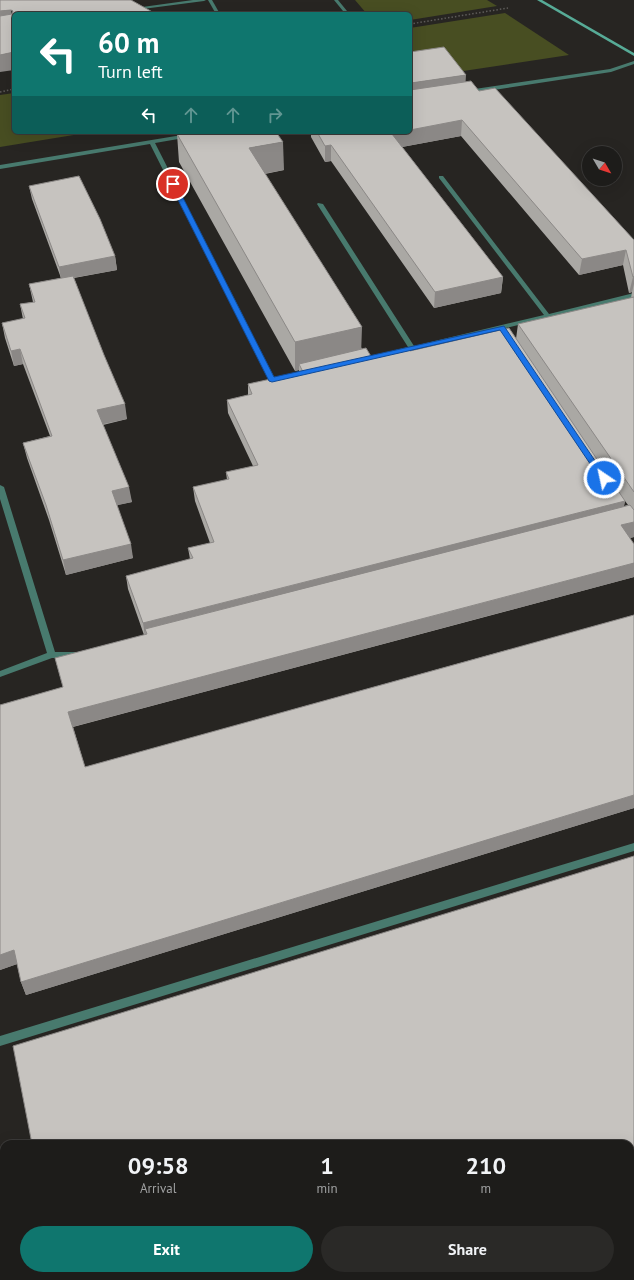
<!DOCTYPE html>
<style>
:root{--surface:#1d1c1a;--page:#2a2927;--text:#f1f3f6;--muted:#a0a1a2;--line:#3b3a39;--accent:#0f766e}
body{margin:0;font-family:"PT Sans",sans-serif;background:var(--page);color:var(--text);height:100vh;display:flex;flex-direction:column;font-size:15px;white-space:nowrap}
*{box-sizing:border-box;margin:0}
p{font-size:13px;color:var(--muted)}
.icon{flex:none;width:22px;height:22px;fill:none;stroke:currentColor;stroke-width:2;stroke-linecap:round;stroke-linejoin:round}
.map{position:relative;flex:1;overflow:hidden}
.side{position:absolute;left:0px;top:1140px;width:634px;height:140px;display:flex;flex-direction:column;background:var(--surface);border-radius:12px 12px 0 0;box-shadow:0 4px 16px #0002,0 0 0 1px var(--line)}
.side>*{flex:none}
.top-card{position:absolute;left:12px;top:12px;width:400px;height:122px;border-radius:6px;box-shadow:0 4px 16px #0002,0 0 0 1px var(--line);background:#0f766e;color:#fff;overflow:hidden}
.needle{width:26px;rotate:129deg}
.fabs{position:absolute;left:582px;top:146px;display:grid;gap:8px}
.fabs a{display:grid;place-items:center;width:40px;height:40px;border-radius:50%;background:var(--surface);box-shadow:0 4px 16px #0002,0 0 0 1px var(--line);font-size:20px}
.pin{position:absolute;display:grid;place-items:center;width:34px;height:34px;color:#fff;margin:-17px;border:2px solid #fff;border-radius:50%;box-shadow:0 1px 4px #0007}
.me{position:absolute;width:44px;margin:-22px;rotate:326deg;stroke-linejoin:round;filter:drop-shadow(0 0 3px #0008)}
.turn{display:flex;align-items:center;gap:14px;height:84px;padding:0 20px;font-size:18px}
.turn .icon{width:52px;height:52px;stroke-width:2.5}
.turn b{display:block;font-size:28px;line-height:34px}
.lanes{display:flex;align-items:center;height:38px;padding:0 20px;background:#0003;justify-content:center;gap:20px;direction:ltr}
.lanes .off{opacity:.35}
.eta{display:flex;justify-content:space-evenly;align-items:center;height:68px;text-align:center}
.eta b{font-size:24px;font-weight:700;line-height:28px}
.primary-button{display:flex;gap:8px;margin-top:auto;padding:8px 20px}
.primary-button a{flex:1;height:46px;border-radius:24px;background:var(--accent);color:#fff;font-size:16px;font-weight:700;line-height:46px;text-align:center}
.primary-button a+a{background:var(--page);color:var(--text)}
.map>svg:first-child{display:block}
.green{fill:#484e22}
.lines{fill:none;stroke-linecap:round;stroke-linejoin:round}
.path-far1{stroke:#5e5c59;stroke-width:1.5;stroke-dasharray:1.5 2;stroke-linecap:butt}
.path{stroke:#5e5c59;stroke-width:3;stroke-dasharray:2.5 4;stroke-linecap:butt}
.service{fill:#487a6e;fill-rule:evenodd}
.secondary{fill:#57ab97;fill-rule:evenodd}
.wall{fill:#aaa8a4;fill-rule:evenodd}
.shaded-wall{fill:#8b8886}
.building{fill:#c6c3bf;stroke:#8b8886}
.route{fill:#1a73e8;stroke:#114b97}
</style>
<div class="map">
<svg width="634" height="1280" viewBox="0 0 634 1280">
<rect width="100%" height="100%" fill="#272522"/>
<g class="green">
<path d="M355 0H487L497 6 410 20V14H367Z"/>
<path d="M505 13 569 55 410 79V28Z"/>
<path d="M14 93V132H92L0 147V95Z"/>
</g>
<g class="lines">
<g class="path-far1">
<path d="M410 24 508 8"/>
<path d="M0 92 14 89"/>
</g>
<g class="path">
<path d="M630 1259 634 1257"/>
<path d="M580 1280 590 1276"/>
</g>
<g class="service">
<path d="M193 0H206L204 1 135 10 133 9 135 8Z"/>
<path d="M208 0H212L220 14H216Z"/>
<path d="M334 0H338L347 11V14H343V11Z"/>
<path d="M634 61V64L611 72 468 94 465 92 468 90 610 69Z"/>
<path d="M188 134 191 136 190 137 155 143 274 377 282 376 285 378 284 379 272 382 269 380 150 144 0 169V165Z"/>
<path d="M439 176H443L549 314 634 293V297L506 328 511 337 508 339 506 338 500 329 361 362 359 361V359L408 347 317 204 318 203 323 204 414 346 544 315 439 178Z"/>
<path d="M0 485 4 487 55 652H76L79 653 80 655 79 657 76 658H52L0 677V671L47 653 0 499Z"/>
<path d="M634 843V851L0 1046V1036Z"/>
<path d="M0 1211 4 1213V1247L0 1245Z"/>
<rect x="4" y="1276" width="12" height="4"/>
</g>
<path class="secondary" d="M537 0H542L634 53V56Z"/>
</g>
<g class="wall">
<path d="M466 82 479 91 634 240V537L630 538 634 577 73 727 85 767 634 615V808L26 995 21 982 17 964 0 970V705L63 687 55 658 144 635 128 589 126 576 190 559 188 548 210 543 195 501 193 487 227 480 226 472 253 466 228 413 227 400 248 395V384L299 373V370L295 371 179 162 177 134 284 170 265 174 362 349 372 358 410 351 516 339 518 324 631 298 632 292 629 293 623 265 579 275 461 136 402 147 503 277 501 293 434 308 331 161 325 162 311 137V132H410ZM625 501 628 505 624 506Z"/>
<path d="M29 186 115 256 117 270 74 278 127 419 103 425 132 502 117 505 133 558 66 575 49 520 27 458 23 443 50 436 23 364 14 366 5 338 2 323 23 319 20 304 33 302 29 284 61 278 32 199Z"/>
<path d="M634 856V1166L630 1167V1144Z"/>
</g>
<g class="shaded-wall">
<path d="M11 10 14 27 0 28V11Z"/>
<path d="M14 52V70L0 72V55Z"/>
<path d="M466 75 465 90 410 98 411 83Z"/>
<path d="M462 120 461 136 391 149 392 134 401 132H410V130Z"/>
<path d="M283 142 284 170 251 176 249 148Z"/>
<path d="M331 145V161L325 162V146Z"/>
<path d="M626 250 623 265 579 275 582 259Z"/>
<path d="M115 256 117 270 61 280 59 267Z"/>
<path d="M634 276V284L632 292 629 293 633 277Z"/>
<path d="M503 277 501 293 434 308 435 292Z"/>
<path d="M362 327 361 356 299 364V370L295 371V342Z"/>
<path d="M20 349 23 364 14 366 11 351Z"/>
<path d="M125 404 127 419 99 425 97 410Z"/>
<path d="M129 487 132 502 114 506 112 491Z"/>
<path d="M625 501 622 514 145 629 146 636H145L143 623Z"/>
<path d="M634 522V537L617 541 621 525Z"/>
<path d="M131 544 133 558 66 575 63 560Z"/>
<path d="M634 563V577L72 727 68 712Z"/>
<path d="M634 795V808L26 995 21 982Z"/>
<path d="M14 950 20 963 0 970V955Z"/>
<path d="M275 1276H306L295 1280H264Z"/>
</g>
<g class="building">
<path d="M0 0H131L156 14H14V52L0 55V16L12 14 13 11 11 10 0 11Z"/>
<path d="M444 47 466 75 411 83 410 89V52Z"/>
<path d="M471 81 479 91 495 88 634 240V276L633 277 626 250 582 259 462 120 410 130V90Z"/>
<path d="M189 132H276L283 142 249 148 362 327 295 342 177 134Z"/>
<path d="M317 132H401L392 134 503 277 435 292 331 145 325 146Z"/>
<path d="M79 176 100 219 115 256 59 267 29 186Z"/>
<path d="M73 276 104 355 125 404 97 410 129 487 112 491 131 544 63 560 46 505 23 443 52 436 20 349 11 351 2 323 25 318 20 304 35 302 29 284Z"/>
<path d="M634 297V492L518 324Z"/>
<path d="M509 328 625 501 143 623 126 576 193 558 188 548 214 542 193 487 229 479 226 472 258 465 227 400 252 394 248 384 303 372 299 364 366 348 372 358 410 350V351Z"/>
<path d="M630 505 634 510V522L621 525 634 544V563L68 712 85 767 634 615V795L21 982 14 950 0 955V705L63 687 55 658 147 634 145 629Z"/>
<path d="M634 856V1154L630 1155V1144H32L13 1046Z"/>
<path d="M57 1276H275L264 1280H57Z"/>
</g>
<path class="route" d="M171 183 176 184 274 377 504 326 606 477V480H601L500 330 272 382 269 381 170 184Z"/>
</svg>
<div class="fabs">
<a><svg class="needle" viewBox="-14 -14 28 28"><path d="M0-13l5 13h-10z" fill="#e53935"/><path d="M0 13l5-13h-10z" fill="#a0a1a2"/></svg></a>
</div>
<div class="pin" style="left:173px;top:184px;background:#d93025"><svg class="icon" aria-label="arrive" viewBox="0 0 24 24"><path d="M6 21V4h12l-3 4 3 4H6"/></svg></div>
<svg class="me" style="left:604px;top:478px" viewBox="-20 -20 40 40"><circle r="17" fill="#1a73e8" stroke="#fff" stroke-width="3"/><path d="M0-11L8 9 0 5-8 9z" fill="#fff"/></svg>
<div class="top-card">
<div class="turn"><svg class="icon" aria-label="left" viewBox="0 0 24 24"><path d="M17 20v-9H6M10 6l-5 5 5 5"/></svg><div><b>60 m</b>Turn left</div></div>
<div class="lanes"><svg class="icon" aria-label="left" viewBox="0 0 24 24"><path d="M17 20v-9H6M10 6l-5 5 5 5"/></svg><svg class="icon off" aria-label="ahead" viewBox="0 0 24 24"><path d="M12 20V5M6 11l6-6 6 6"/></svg><svg class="icon off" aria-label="ahead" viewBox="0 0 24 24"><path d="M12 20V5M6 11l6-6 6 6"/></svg><svg class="icon off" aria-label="right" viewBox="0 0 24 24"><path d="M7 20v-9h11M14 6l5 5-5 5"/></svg></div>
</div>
<section class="side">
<div class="eta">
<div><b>09:58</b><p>Arrival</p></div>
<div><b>1</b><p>min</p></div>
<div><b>210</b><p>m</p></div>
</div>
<div class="primary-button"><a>Exit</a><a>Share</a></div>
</section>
</div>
